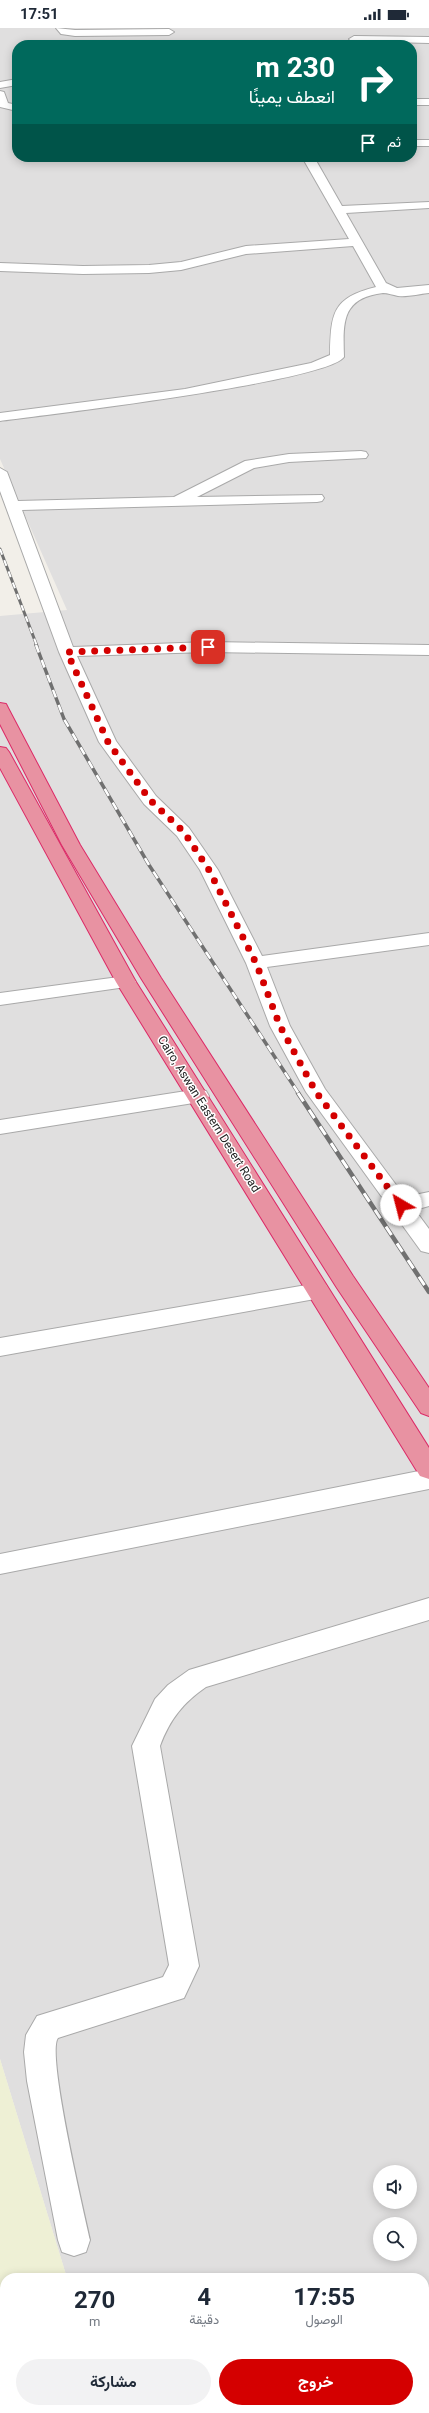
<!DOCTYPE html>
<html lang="ar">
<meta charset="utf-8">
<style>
:root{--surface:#fff;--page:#f2f2f3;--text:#1f2937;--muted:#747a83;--accent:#d40000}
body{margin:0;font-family:Roboto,Vazirmatn,sans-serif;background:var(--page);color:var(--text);direction:rtl;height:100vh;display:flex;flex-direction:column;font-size:15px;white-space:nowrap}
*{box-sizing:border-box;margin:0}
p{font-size:13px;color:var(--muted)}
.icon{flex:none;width:22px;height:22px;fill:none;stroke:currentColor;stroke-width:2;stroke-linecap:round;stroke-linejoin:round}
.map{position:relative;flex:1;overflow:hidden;direction:ltr}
.panel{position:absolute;left:0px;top:2245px;width:429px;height:140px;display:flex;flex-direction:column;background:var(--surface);border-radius:16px 16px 0 0;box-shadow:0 2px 10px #0003;direction:rtl}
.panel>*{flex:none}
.hud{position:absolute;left:12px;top:12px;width:405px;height:122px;border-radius:16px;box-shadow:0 2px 10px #0003;direction:rtl;background:#00695c;color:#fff;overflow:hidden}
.buttons{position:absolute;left:373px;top:2137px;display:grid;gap:8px}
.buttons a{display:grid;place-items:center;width:44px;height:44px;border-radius:50%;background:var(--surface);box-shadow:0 2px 10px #0003;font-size:20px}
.pin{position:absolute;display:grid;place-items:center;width:34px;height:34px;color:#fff;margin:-17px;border-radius:8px;box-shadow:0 2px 6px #0006}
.me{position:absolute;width:44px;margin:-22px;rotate:323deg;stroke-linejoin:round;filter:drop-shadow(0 0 3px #0008)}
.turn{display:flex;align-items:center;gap:14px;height:84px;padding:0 16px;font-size:18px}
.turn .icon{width:52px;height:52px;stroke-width:2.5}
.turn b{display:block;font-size:28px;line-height:34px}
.then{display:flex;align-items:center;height:38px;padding:0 16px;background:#0003;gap:8px;font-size:15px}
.eta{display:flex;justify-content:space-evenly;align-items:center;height:68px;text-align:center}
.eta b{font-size:24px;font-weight:700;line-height:28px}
.action{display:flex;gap:8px;margin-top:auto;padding:8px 16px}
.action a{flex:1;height:46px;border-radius:24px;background:var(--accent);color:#fff;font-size:16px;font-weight:700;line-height:46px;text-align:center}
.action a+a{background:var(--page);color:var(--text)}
.status{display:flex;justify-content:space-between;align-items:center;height:28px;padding:0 20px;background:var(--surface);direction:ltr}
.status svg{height:11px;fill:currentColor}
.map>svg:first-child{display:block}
.residential{fill:#e0dfdf;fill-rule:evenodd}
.farmland{fill:#eef0d5}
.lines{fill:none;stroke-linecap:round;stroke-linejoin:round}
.street-casing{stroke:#a9a9a9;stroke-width:2}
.highway-casing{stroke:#dc2a67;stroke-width:2}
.street{fill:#fff;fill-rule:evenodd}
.highway{fill:#e892a2;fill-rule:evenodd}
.rail-far2-casing{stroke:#707070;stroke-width:3}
.rail-far1-casing{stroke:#707070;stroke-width:3.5}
.rail-casing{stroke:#707070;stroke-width:4.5}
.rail-far2{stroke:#fff;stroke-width:2;stroke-dasharray:6;stroke-linecap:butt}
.rail-far1{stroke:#fff;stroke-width:2.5;stroke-dasharray:8;stroke-linecap:butt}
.rail{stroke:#fff;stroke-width:3;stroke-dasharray:10;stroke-linecap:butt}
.route{stroke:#d40000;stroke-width:7;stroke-dasharray:0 12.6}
.labels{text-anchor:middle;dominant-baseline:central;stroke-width:3;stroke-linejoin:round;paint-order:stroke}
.street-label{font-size:12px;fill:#222;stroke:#fff}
</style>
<div class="status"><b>17:51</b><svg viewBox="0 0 49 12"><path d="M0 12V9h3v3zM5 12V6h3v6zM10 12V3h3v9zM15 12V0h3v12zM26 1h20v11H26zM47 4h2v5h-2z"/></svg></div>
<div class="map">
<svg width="429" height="2385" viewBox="0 0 429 2385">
<rect width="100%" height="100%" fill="#f2efe9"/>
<path class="residential" d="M0 0H429V2385H105V2380H424V2250H67L0 2031V588L67 582 0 431ZM17 17H412V129H17ZM380 2144H410V2174H380ZM380 2196H410V2226H380Z"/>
<path class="farmland" d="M0 2031 67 2250H5V2380H105V2385H0Z"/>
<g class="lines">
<g class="street-casing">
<g id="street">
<path d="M56 0 75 2 169 1 174 4 169 7 75 8 61 6Z"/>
<path d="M354 8 429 9V15L351 13 349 11Z"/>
<path d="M17 51V57L0 60V54Z"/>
<path d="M0 63 4 64 8 75 17 77V83L0 79Z"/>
<rect x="412" y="71" width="17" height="6"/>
<rect x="412" y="112" width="17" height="6"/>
<path d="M302 129H314L342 178 429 174V180L346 185 386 255 397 260 429 257V265C419 266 408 269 398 268 393 267 388 265 383 265 341 270 343 295 344 329 326 354 46 387 0 393V385L185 361 311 335 330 327C331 285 332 270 376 259L353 218 246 226 181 242 149 245 83 246 0 243V235L83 238 149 237 181 234 246 218 349 211Z"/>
<path d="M361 423 366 424 368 427 366 430 289 434 254 440 197 469 322 467 324 470 322 473 317 474 22 482 73 619 208 614 429 617V627L208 624 77 628 116 713 156 768 189 800 218 842 262 928 429 905V917L267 939 290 998 325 1061 405 1169 429 1164V1178L415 1182 429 1201V1225L421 1223 306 1064 270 998 246 935 200 842 177 808 144 776 99 714 59 624 0 463V440L7 444 18 473 174 469 245 433 289 426Z"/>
<path d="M126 948 133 950 136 954 133 958 0 977V965Z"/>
<path d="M199 1061 206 1063 209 1068 206 1073 0 1106V1092Z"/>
<path d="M318 1255 326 1257 329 1263 326 1269 0 1328V1310Z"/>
<path d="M429 1441V1461L0 1546V1526Z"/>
<path d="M429 1570V1592L206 1659C183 1675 170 1691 160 1718L199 1938 184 1970 58 2010C46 2025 84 2184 90 2212L86 2224 74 2228 62 2224 58 2212 27 2053 24 2024 26 2007 37 1988 163 1949 169 1937 132 1718 155 1671 168 1657 189 1642Z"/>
</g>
</g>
<g class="highway-casing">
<g id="highway">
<path d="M0 675 6 676 8 680 80 817 161 950 353 1248 429 1360V1388L421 1385 337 1260 141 950 62 817 0 696Z"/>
<path d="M0 719 6 720 9 724 136 954 429 1420V1451L420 1448 116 954 0 740Z"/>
</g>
</g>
<use href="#street" class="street"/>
<use href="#highway" class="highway"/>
<g class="rail-far2-casing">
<path id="rail-far2" d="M0 521 37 618"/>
</g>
<g class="rail-far1-casing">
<path id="rail-far1" d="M36 617 64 691 149 837 299 1066"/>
</g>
<g class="rail-casing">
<path id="rail" d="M298 1065 429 1264"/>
</g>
<use href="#rail-far2" class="rail-far2"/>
<use href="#rail-far1" class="rail-far1"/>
<use href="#rail" class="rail"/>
</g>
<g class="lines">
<path class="route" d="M208 619 67 624 108 714 150 772 184 804 209 842 256 935 280 998 316 1064 401 1177"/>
</g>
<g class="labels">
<g class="street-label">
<text transform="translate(209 1086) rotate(58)">Cairo, Aswan Eastern Desert Road</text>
</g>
</g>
</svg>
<div class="buttons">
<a><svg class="icon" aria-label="sound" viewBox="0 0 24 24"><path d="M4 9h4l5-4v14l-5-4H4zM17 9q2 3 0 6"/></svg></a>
<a><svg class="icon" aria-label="search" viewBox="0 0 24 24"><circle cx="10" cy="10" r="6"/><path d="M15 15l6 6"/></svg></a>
</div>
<div class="pin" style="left:208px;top:619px;background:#d93025"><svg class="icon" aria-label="arrive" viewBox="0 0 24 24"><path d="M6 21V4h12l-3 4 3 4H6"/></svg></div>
<svg class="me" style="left:401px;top:1177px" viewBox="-20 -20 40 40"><circle r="19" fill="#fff"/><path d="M0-13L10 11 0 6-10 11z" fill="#d40000"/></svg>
<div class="hud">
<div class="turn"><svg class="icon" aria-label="right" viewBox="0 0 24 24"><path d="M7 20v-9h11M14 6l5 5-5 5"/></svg><div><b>230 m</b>انعطف يمينًا</div></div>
<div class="then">ثم<svg class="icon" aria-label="arrive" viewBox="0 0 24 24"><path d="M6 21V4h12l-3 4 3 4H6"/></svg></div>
</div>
<section class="panel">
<div class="eta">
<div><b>17:55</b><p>الوصول</p></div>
<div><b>4</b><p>دقيقة</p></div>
<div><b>270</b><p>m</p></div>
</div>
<div class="action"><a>خروج</a><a>مشاركة</a></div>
</section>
</div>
